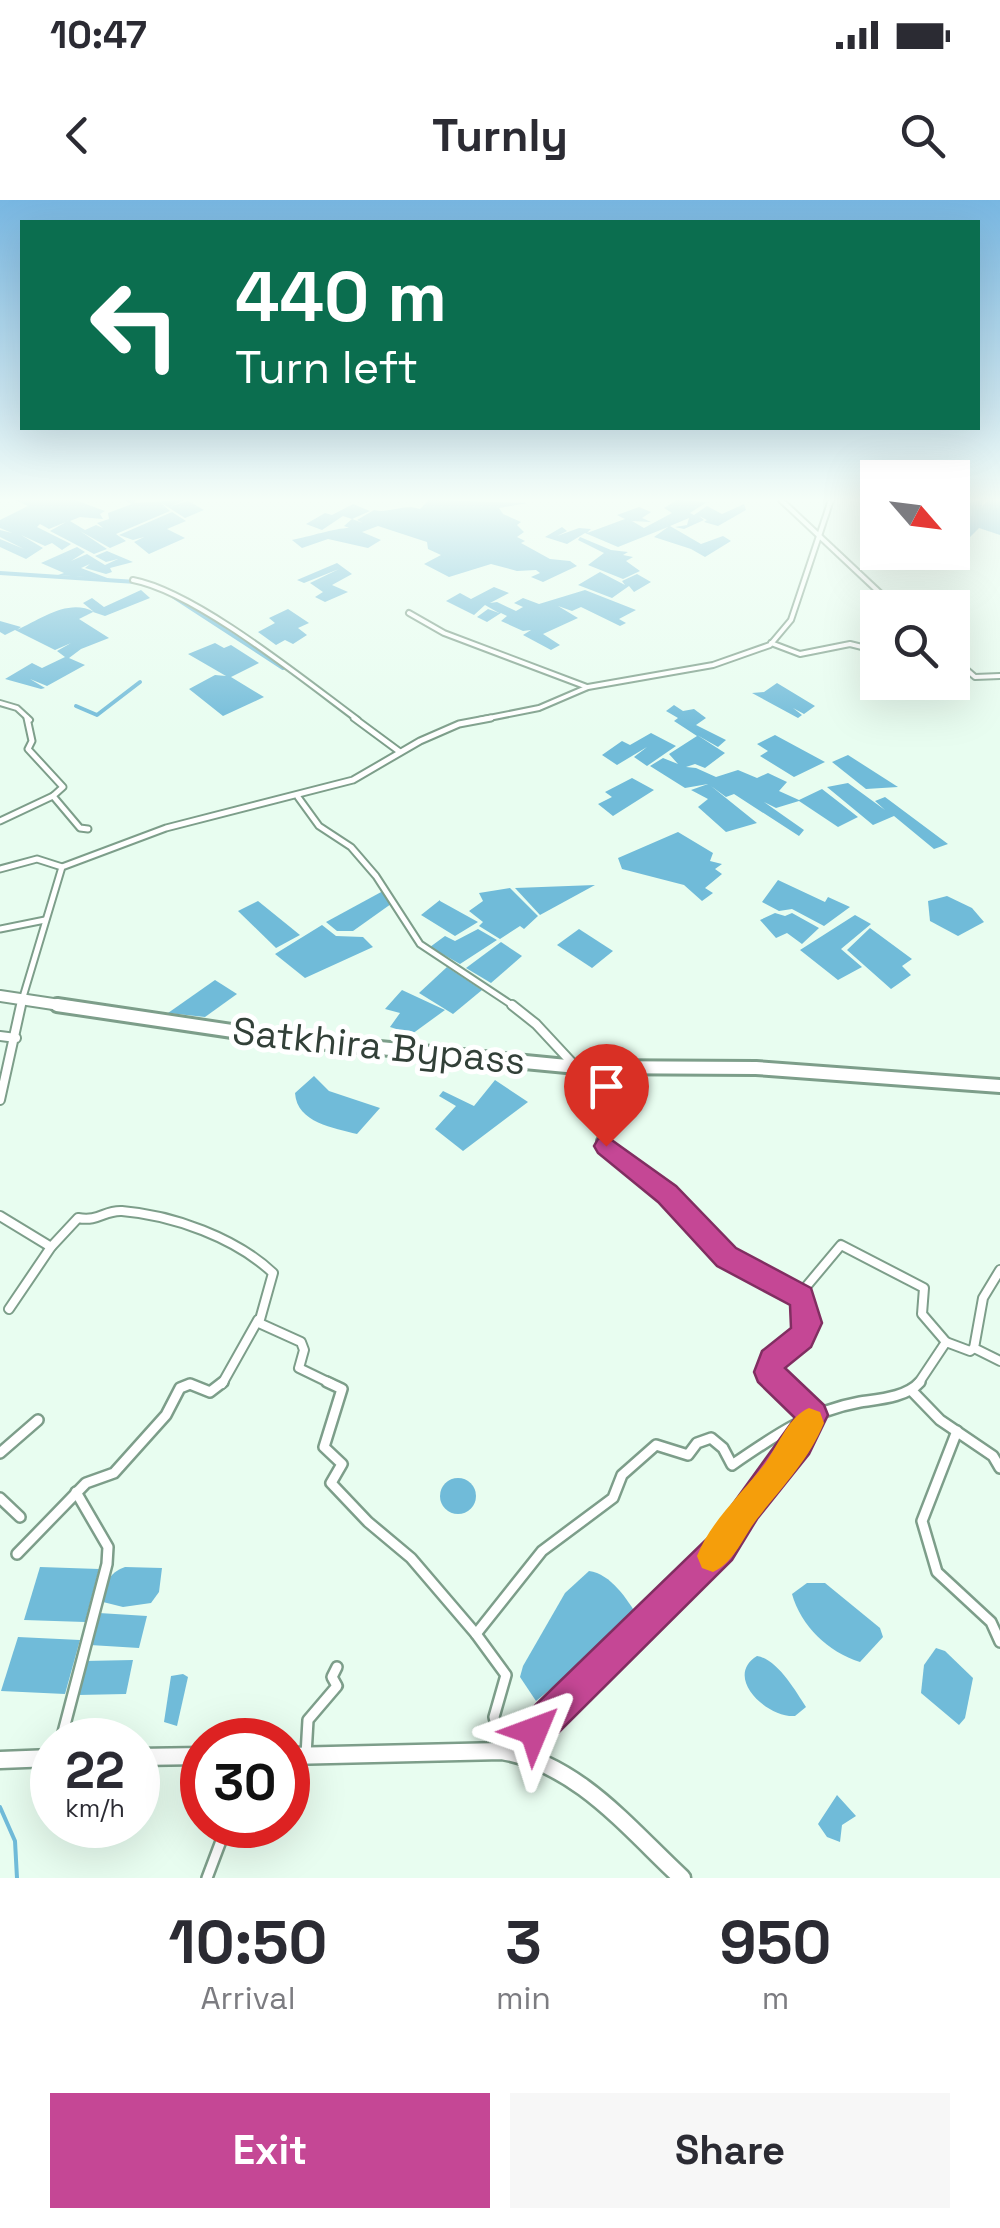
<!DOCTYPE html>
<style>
:root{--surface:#fff;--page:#f7f7f7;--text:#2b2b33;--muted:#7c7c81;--accent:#c54795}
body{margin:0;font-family:"Space Grotesk",sans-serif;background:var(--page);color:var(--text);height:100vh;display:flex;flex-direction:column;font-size:38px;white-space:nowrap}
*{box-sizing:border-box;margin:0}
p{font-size:32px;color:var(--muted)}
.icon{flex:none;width:55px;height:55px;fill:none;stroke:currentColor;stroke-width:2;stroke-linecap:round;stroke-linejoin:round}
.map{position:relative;height:1678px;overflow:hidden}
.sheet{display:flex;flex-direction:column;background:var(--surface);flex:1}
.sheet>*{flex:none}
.guide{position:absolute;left:20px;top:20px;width:960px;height:210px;border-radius:0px;box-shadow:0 10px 40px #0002;background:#0b6e4f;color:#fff;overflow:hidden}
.needle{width:65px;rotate:118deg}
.fabs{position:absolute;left:860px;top:260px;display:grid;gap:20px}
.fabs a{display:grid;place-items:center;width:110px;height:110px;border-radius:0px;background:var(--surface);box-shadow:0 10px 40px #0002;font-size:50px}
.speed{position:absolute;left:30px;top:1518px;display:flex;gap:20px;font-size:50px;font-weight:700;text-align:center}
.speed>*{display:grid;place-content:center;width:130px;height:130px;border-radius:50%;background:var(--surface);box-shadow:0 10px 40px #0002;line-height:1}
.speed small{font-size:25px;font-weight:400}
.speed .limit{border:15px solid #d22;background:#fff;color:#111}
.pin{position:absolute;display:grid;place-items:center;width:85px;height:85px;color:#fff;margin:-102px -42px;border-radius:50% 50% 50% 0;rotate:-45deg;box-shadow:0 0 10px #0007}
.pin .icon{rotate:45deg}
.me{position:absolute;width:110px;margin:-55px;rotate:46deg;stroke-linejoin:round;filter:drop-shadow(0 0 8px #0008)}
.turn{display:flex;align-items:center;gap:35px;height:210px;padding:0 50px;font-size:45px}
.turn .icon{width:130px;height:130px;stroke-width:2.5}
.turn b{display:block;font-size:70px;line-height:85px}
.eta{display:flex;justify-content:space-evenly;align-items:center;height:170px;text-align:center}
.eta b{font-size:60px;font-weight:700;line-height:70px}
.button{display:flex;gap:20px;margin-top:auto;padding:20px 50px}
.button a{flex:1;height:115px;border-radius:0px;background:var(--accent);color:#fff;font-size:40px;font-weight:700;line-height:115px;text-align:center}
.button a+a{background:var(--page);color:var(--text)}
.status{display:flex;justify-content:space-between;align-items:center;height:70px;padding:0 50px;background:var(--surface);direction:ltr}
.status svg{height:28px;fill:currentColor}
header{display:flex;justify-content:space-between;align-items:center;height:130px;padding:0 50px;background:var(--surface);font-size:45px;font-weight:700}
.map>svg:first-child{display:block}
.water{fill:#70bbd9}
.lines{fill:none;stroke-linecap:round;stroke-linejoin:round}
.stream{stroke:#70bbd9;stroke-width:4}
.canal{stroke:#70bbd9;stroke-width:4}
.minor-far3-casing{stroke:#7d9e8a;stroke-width:8}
.minor-far2-casing{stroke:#7d9e8a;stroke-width:9}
.minor-far1-casing{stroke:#7d9e8a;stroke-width:12}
.minor-casing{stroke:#7d9e8a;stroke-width:14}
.highway-far2-casing{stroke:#7d9e8a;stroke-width:14}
.highway-far1-casing{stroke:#7d9e8a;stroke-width:18}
.highway-casing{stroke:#7d9e8a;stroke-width:21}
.minor-far3{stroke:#fff;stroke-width:4}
.minor-far2{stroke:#fff;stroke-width:5}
.minor-far1{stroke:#fff;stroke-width:8}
.minor{stroke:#fff;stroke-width:9}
.highway-far2{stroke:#fff;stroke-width:10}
.highway-far1{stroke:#fff;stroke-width:12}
.highway{stroke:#fff;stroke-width:16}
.route{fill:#c54795;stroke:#802e61;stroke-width:2.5}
.slow{fill:#f59e0b}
.labels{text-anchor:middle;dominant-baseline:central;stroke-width:10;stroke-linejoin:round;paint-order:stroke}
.street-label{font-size:38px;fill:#324038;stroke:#fff}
</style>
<div class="status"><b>10:47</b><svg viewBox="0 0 49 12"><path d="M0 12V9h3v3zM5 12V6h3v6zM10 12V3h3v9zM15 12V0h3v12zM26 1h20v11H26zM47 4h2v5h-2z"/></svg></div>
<header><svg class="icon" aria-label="back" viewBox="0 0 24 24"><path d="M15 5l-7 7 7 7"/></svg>Turnly<svg class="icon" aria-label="search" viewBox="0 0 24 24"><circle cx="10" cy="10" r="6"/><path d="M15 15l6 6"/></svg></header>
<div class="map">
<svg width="1000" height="1678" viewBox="0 0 1000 1678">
<rect width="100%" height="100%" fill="#e8fdf0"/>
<g class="water">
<path d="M15 300H75L105 311 100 314 103 319 80 317 70 321 85 330 96 325 103 328 97 323 109 319 108 313 132 304 124 300H137L134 303 185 300 171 306 188 301 204 310 185 318 160 302 170 311 116 334 126 341 110 348 80 331 107 349 94 354 50 331 66 322 49 329 40 324 37 327 71 344 62 350 52 343 45 346 21 335 43 348 26 359 0 347V339L24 349 0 337V330L12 333 0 328V320L28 306Z"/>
<path d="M429 300 527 303 499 308 503 314 521 322 517 325 524 332 517 337 525 341 521 343 550 359 570 361 577 366 543 382 531 377 540 373 536 370 517 371 491 364 449 377 424 364 441 355 428 349 427 342 378 326 362 332 381 340 368 348 328 339 302 348 292 340C308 337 335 328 349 328L344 326 352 319 343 316 322 330 306 324 325 313 332 315 353 304 370 311 352 319 363 323 357 320 374 310C390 314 403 303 420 309Z"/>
<path d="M677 300 707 302 690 313 694 315 707 306 722 314 744 304 746 310 718 326 704 322 707 320 699 316 704 320 684 329 675 327 687 325 689 318 670 326 701 344 723 336 731 341 705 357 691 349 654 337 668 327 618 347 585 333 567 344 545 337 562 327 567 331 557 336 579 328 591 329 587 333 625 319 617 315 639 307 651 312 642 318 651 322 632 321 644 328 672 313 664 308Z"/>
<path d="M953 300H983L982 306 989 300H1000V335L979 328 970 337 956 333 953 336Z"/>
<path d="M172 312 186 321 167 329 185 338 149 354 134 342 144 337 133 340 119 335Z"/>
<path d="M580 337 611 350 628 352 623 355 633 357 626 361 640 371 623 379 588 365 604 353 578 340Z"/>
<path d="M77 347 85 352 71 361 87 354 105 365 118 359 106 362 95 356 107 351 133 362 110 368 112 372 106 374 85 368 90 364 81 368 110 379 58 375 64 373 41 363Z"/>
<path d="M337 363 352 374 332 385 348 392 325 402 315 397 323 392 310 383 339 369 304 383 297 380Z"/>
<path d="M600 372 625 385 622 381 637 374 651 382 634 392 629 386 612 398 578 385Z"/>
<path d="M494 387 509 393 490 403 497 402 516 411 523 407 514 403 523 398 539 404 585 390 636 410 619 419 626 423 620 426 581 407 572 411 558 406 578 418 543 434 560 445 551 450 523 435 531 430 523 431 501 421 507 416 501 413 487 422 477 417 488 409 499 413 485 405 474 415 446 401 460 393 471 399Z"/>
<path d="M141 390 150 398 105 416 93 412 79 419 109 438 81 449 69 458 85 465 47 486 30 479 45 488 41 489 5 479 32 463 42 468 65 457 57 451 71 443 55 450 15 430 5 435 0 432V421L21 427 17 430C41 419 69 398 94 412L83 403 92 398 104 407Z"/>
<path d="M288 409 309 423 298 428 307 435 293 444 285 440 276 445 258 432 275 423 269 418Z"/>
<path d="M215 443 224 448 231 445 259 463 231 477 264 497 223 516 189 489 215 475 226 476 188 454Z"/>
<path d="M777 483 815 506 804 514 793 508 802 515 798 518 752 493 764 492Z"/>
<path d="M674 505 683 511 694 509 706 518 696 525 726 540 718 547 697 535 725 553 705 568 695 564 686 567 696 568 716 577 738 570 757 578 768 573 787 582 779 591 799 600 822 589 858 617 838 627 799 601 776 608 764 602 804 630 799 636 734 594 726 597 711 586 757 623 726 632 698 607 708 599 691 590 708 584 685 588 650 566 663 558 678 564 669 554 697 536 674 521 678 518 666 511Z"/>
<path d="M651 533 676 546 647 566 634 557 647 547 617 565 602 555 622 541 630 545Z"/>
<path d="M775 535 825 562 794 577 760 556 768 551 757 544Z"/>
<path d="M848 555 898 587 866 589 832 562Z"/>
<path d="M632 578 654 590 613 616 598 604 612 597 605 592Z"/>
<path d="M848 583 885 610 875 601 885 597 948 644 934 649 894 616 873 625 827 587Z"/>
<path d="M678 632 713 653 710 661 722 664 715 669 722 674 705 688 713 693 702 701 684 685 622 669 618 658Z"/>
<path d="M778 680 825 702 828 697 850 707 824 726 792 709 779 711 762 702Z"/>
<path d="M595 685 540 715 515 688Z"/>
<path d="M510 688 538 716 524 729 520 726 500 739 479 726 483 722 469 711 483 701 479 693Z"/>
<path d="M383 691 391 704 353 731H337L326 722Z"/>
<path d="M947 696 972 708 984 722 958 736 930 721 928 701Z"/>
<path d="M440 700V701L478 722 455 736 421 715Z"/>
<path d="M258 701 300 735 276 748 238 711Z"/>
<path d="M775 713 785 716 792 713 819 728 802 744 787 733 776 738 760 720Z"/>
<path d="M855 715 871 724 841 749 862 767 838 780 800 750Z"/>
<path d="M322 725 336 736 363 737 373 747 305 778 275 754Z"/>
<path d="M870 728 912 759 902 766 911 775 891 789 847 750Z"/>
<path d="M478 729 497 740 460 764 430 747 445 736 455 741Z"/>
<path d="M579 729 613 751 592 768 557 745Z"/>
<path d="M501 742 522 756 491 783 466 768Z"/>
<path d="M447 767 482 790 453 814 419 793Z"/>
<path d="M215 780 237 794 205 817 168 813Z"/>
<path d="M402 790 445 810 412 834 390 827 400 813 385 809Z"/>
<path d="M314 876 329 891 380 908 357 934C334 928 297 923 295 893Z"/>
<path d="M495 880 528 902 463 951 435 929 456 906 439 896 443 891 474 906Z"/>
<circle cx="458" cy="1296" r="18"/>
<path d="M40 1367 99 1369 85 1422 24 1420Z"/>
<path d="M125 1367 162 1368 159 1392 151 1403 123 1407 103 1402C105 1384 108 1373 125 1367Z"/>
<path d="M589 1371C611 1374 627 1399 638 1417L536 1501 520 1477 523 1466 565 1393Z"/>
<path d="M807 1383H825L880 1428 883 1437 860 1462C828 1452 801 1426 792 1394Z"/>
<path d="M99 1413 147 1416 139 1448 90 1445Z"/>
<path d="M18 1437 80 1440 65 1494 1 1491Z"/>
<path d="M936 1448 945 1451 973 1478 965 1518 959 1525 921 1493 924 1465Z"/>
<path d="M757 1456C777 1459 795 1490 806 1507L795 1516C767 1518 723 1477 757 1456Z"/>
<path d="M133 1460 126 1494 77 1495 84 1461Z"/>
<path d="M183 1474 188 1477 177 1526 164 1522 171 1476Z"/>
<path d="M837 1595 856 1616 842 1625 840 1642 827 1637 818 1624Z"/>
</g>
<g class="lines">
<path class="stream" d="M0 1607 15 1641 17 1678"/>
<g class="canal">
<path d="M0 373 136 382"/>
<path d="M174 397 283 468"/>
<path d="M76 506 97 515 140 482"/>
</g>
<g class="minor-far3-casing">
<g id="minor-far3">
<path d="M781 300 896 408"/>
<path d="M133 380C196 392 304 480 358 520"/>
<path d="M409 413 444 433 587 487"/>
<path d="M771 443 800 454 850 444 878 451"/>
<path d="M952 457 975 477 1000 476"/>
<path d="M0 503 17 508 30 520"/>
<path d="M479 520 539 508 588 487 713 465 770 445 791 420 831 300"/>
</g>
</g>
<g class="minor-far2-casing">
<g id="minor-far2">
<path d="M354 518 400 552"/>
<path d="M53 596 80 628 88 629"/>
<path d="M298 597 319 626 351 647 376 676 420 744 515 807"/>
<path d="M0 621 53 596 63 587 28 549 32 541 27 518"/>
<path d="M0 669 37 659 62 667"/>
<path d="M0 729 45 720"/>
<path d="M20 807 62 667 166 628 353 580 420 541 459 524 491 518"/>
</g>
</g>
<g class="minor-far1-casing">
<g id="minor-far1">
<path d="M512 805 536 824 615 909 617 916 601 941 667 994 727 1057 802 1098"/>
<path d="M0 836 16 838"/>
<path d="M0 900 21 805"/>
<path d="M0 1016 51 1047"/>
<path d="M1000 1070 983 1098 974 1148 1000 1161"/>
<path d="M9 1109 51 1047 78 1018C99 1022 104 1010 122 1011 173 1015 236 1038 273 1073L259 1123 301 1142 304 1150 299 1168 332 1184"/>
<path d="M222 1184 258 1120"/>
<path d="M781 1184 768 1172 808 1123 801 1099 805 1088 841 1045 924 1088 922 1114 946 1142"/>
<path d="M918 1184 946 1142 970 1151 974 1148"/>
</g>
</g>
<g class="minor-casing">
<g id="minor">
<path d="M327 1182 342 1189 324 1247 342 1264 331 1283 368 1322 411 1358 476 1434 542 1351 613 1298 622 1275 656 1245 688 1255 697 1243 711 1238 723 1248 732 1265C774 1236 810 1211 860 1202 880 1199 907 1197 920 1182"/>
<path d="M911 1190 940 1220 993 1256 1000 1268"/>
<path d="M957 1231 922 1321 937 1372 991 1422 1000 1442"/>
<path d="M0 1253 38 1220"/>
<path d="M0 1298 20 1317"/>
<path d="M17 1354 86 1283 114 1273 166 1215 180 1188 190 1184 210 1192 223 1182"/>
<path d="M476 1434 506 1475 494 1517 502 1550"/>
<path d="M61 1540 107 1364 108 1347 76 1292"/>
<path d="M518 1551 547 1517 595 1475 644 1420 721 1348 746 1308 798 1244 813 1215 778 1182"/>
<path d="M306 1555 308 1520 337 1486 332 1477 337 1467"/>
<path d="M207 1678 227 1625"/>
</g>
</g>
<g class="highway-far2-casing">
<path id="highway-far2" d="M0 796 73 807"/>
</g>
<g class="highway-far1-casing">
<path id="highway-far1" d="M57 805 286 839 577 867 756 868 1000 886"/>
</g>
<g class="highway-casing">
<g id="highway">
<path d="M288 1556 502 1551C578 1564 628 1628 682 1678"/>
<path d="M138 1557 202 1556"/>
<path d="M0 1560 52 1558"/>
</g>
</g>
<use href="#minor-far3" class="minor-far3"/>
<use href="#minor-far2" class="minor-far2"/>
<use href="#minor-far1" class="minor-far1"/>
<use href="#minor" class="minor"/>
<use href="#highway-far2" class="highway-far2"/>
<use href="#highway-far1" class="highway-far1"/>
<use href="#highway" class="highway"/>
</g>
<linearGradient id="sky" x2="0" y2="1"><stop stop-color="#78b7e2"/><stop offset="0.56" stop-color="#f5fef8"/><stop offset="1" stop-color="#f5fef8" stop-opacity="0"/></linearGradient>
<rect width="1000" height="535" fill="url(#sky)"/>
<path class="route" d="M606 936 676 986 736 1048 811 1088 822 1123 811 1147 785 1168 824 1205 828 1215 809 1254 757 1319 732 1360 547 1544 534 1549 522 1544 517 1531 522 1518 709 1337 795 1218 758 1182 754 1172 762 1151 791 1128 790 1105 717 1066 658 1002 598 953 594 946 598 939Z"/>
<path class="slow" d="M809 1208 820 1212 824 1223C809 1260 781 1288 757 1319 743 1337 734 1363 713 1372L702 1368 697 1356C712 1319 743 1293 766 1262 779 1244 789 1216 809 1208Z"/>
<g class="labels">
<g class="street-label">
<text transform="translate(379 846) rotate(6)">Satkhira Bypass</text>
</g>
</g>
</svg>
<div class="fabs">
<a><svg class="needle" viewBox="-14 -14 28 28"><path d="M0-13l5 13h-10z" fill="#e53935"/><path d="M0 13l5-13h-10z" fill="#7c7c81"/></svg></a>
<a><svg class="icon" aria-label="search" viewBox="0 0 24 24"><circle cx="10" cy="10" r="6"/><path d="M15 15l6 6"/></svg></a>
</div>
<div class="speed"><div>22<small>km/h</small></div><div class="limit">30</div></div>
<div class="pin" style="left:606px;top:946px;background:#d93025"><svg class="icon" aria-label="arrive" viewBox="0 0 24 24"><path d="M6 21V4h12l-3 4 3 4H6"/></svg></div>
<svg class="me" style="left:534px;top:1531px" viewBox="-20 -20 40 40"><path d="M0-17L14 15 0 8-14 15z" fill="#c54795" stroke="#fff" stroke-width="4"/></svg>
<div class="guide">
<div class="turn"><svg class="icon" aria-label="left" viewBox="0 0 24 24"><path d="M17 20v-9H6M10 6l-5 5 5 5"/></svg><div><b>440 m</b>Turn left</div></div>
</div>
</div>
<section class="sheet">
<div class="eta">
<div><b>10:50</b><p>Arrival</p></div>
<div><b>3</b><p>min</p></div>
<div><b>950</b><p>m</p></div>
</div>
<div class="button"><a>Exit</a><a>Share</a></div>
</section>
